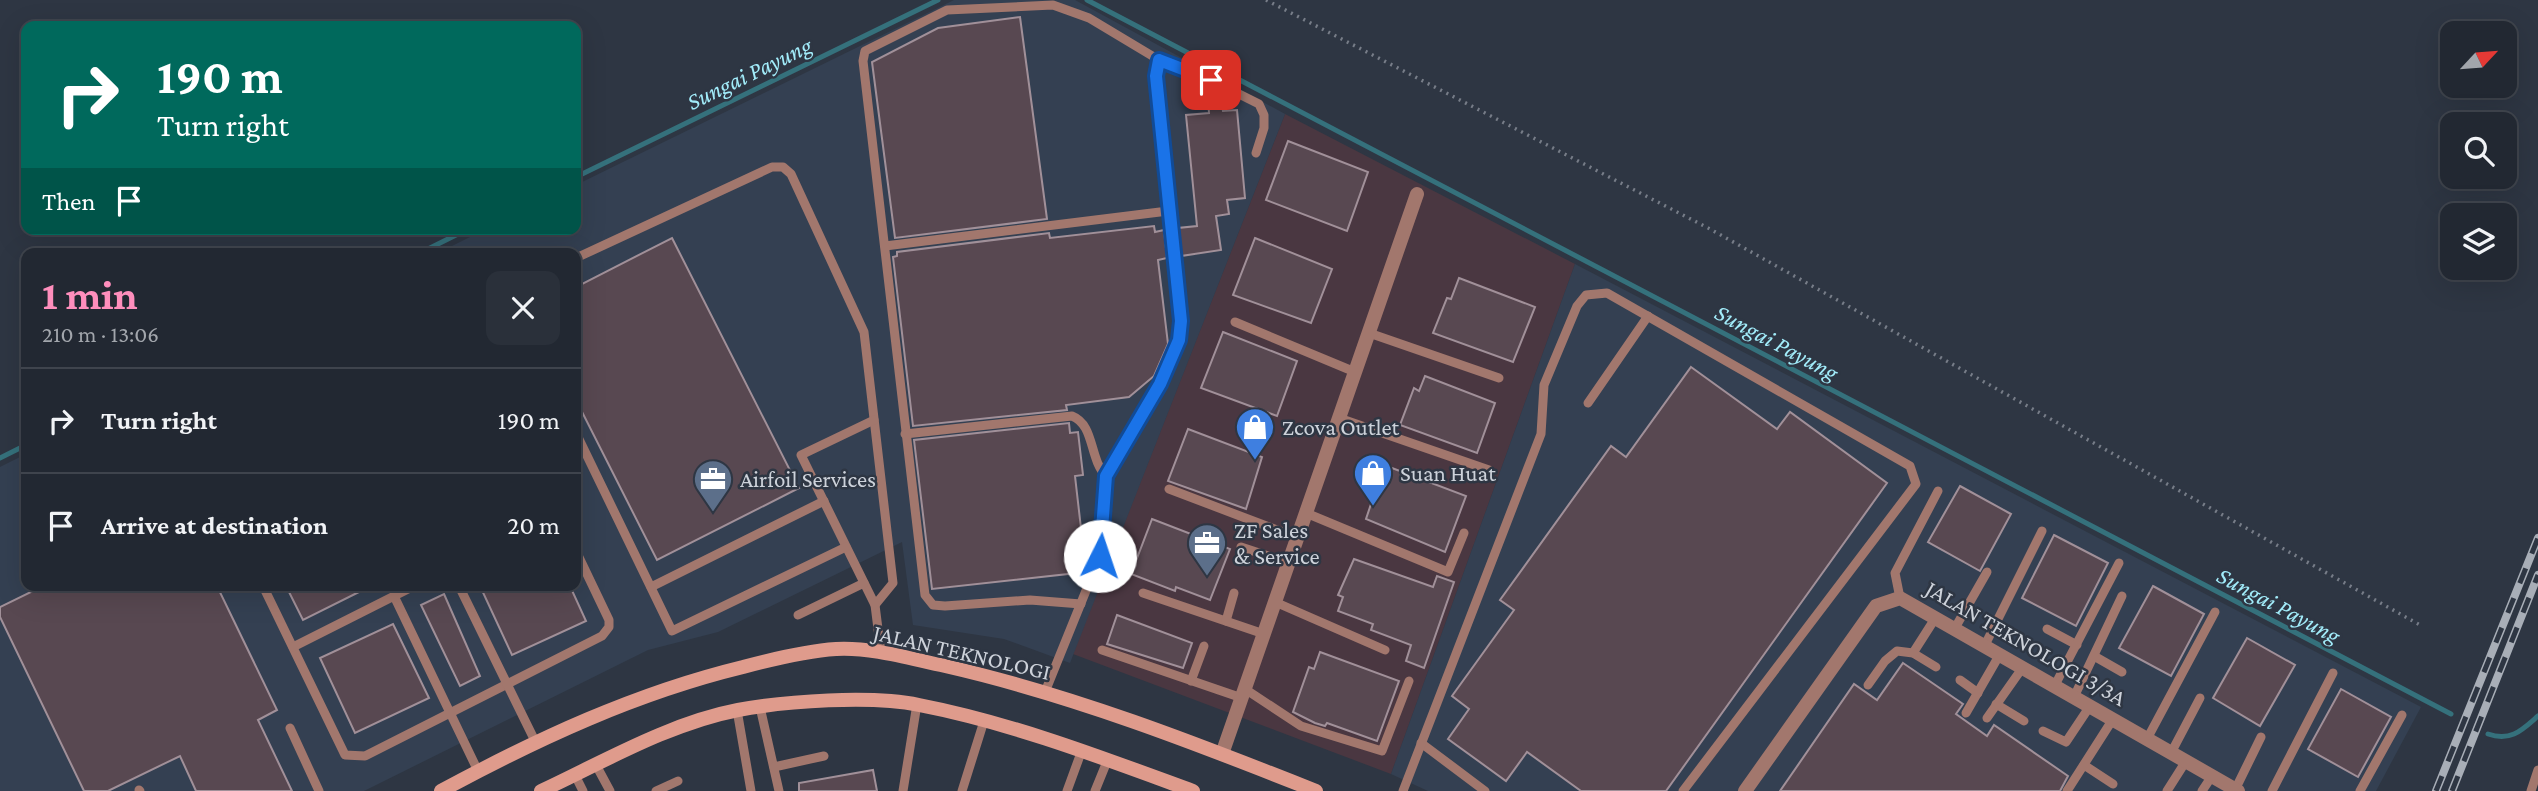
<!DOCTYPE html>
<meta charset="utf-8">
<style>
:root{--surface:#222832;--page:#2a303a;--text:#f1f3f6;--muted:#a2a6ac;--line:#3f444d;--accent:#fe8ebc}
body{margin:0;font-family:"Crimson Pro",serif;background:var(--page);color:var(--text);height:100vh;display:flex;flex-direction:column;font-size:26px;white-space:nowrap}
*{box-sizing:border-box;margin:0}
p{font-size:23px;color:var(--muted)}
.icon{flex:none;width:38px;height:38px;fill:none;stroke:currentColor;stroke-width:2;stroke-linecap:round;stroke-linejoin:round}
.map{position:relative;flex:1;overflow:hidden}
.details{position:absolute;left:21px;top:248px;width:560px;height:343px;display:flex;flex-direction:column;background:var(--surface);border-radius:14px;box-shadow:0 7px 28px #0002,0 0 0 2px var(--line)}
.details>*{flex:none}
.banner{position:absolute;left:21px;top:21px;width:560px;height:214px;border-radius:14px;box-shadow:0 7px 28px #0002,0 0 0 2px var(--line);background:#00695c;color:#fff;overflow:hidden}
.needle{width:46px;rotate:64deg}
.fabs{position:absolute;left:2440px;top:21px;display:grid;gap:14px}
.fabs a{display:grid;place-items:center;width:77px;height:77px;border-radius:14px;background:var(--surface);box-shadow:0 7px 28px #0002,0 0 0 2px var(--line);font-size:35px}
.pin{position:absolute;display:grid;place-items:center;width:60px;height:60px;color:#fff;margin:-30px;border-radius:14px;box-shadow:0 4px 10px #0006}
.me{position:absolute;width:77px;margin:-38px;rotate:4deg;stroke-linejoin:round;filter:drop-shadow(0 0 5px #0008)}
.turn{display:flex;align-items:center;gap:24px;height:147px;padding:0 21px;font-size:32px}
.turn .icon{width:91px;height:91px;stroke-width:2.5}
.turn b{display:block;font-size:49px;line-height:60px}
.then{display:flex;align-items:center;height:66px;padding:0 21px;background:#0003;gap:14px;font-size:26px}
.round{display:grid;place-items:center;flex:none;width:74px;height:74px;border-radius:14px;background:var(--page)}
.summary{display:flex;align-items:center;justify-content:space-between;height:119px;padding:0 21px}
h1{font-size:42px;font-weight:700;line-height:52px;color:var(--accent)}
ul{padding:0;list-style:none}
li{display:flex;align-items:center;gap:21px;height:105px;padding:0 21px;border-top:2px solid var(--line)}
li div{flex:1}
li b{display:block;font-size:26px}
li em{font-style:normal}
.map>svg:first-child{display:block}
.commercial{fill:#4a3741}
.built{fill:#344052}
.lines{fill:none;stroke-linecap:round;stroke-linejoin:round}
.stream{stroke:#35717c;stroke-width:5}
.building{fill:#584851;stroke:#a19099;stroke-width:2}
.path{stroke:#777d88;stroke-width:3.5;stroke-dasharray:2 5;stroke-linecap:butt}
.lane{stroke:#a2776d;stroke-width:9}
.street{stroke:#a2776d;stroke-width:14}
.secondary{stroke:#df9b8c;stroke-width:14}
.rail-casing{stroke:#a8aeb7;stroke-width:8}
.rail{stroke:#2e3643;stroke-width:5;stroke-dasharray:16;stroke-linecap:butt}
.route-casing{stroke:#114b97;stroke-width:18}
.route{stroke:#1a73e8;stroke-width:12}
.labels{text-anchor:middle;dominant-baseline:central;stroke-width:5;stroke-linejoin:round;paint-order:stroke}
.poi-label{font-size:23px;fill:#cdd2da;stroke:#2e3643;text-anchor:start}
.street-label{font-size:23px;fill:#cdd2da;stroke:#2e3643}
.water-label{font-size:24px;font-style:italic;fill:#a2ecfa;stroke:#2e3643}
</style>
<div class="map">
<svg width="2538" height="791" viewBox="0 0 2538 791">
<rect width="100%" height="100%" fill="#2e3643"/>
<path class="commercial" d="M1285 114 1575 264 1391 774 1073 654Z"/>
<g class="built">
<path d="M954 0H1075L1285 114 1070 663 1004 639 913 625 902 542 718 632 648 650 364 791H0V467L26 454V586H576V254H436L486 229H576V185Z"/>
<path d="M1575 264 2421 707 2376 791H1428L1391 774Z"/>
</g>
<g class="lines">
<g class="stream">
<path d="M1087 0 2451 714"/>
<path d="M576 177 938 0"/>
<path d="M418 254 468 229"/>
<path d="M0 458 26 445"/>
<path d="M2488 734C2511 742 2522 730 2538 716"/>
</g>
</g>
<g class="building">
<path d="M1020 17 1047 219 895 238 872 62 938 28Z"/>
<path d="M1207 86 1220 92 1223 111 1237 110 1245 198 1227 200 1229 214 1216 216 1221 250 1181 256 1178 228 1197 226 1186 115 1209 113Z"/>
<path d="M1288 141 1368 172 1347 231 1266 200Z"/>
<path d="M1154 226 1155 232 1164 230 1167 258 1158 260 1168 344 1154 376 1129 397 1066 405 1067 410 913 426 893 257 897 256V252L1049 233 1050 238Z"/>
<path d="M672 238 799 488 657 560 576 400V287Z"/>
<path d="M1255 238 1332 269 1311 323 1233 295Z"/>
<path d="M1459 278 1535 307 1513 362 1433 333 1447 298 1451 299Z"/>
<path d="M1223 332 1297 361 1277 416 1201 388Z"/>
<path d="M1691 367 1777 429 1790 412 1887 483 1666 791H1581L1527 752 1506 781 1448 739 1469 709 1452 696 1514 610 1500 600 1611 446 1626 457Z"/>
<path d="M1425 376 1495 403 1477 453 1400 425 1414 388 1419 391Z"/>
<path d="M1069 423 1070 433 1078 432 1083 475 1075 476 1086 572 932 589 914 440Z"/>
<path d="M1188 429 1262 457 1246 509 1168 481Z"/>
<path d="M1384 465 1466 496 1445 552 1366 519Z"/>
<path d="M1960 486 2011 514 1980 571 1928 542Z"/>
<path d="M1152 519 1230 549 1210 600 1176 587 1175 591 1131 574Z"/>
<path d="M2054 535 2108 563 2076 626 2022 598Z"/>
<path d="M1354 559 1433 587 1437 576 1454 582 1424 668 1406 661 1411 645 1371 630 1373 624 1338 611 1343 597 1338 595Z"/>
<path d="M43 586H217L277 710 258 720 292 791H196L180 756 108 791H84L0 617V607Z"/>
<path d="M286 586H371L303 620Z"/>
<path d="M480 586H570L586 621 512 655Z"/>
<path d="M2153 586 2204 614 2171 676 2119 648Z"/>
<path d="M444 594 480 676 460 686 421 605Z"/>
<path d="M1117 615 1192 643 1183 668 1107 644Z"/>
<path d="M393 624 429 698 355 733 320 658Z"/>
<path d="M2247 638 2295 665 2260 726 2213 698Z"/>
<path d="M1320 652 1399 681 1377 741 1327 723 1325 726 1315 723 1293 712 1309 667 1314 669Z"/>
<path d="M1903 663 1963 704 1956 714 1987 736 1994 725 2068 776 2060 791H1780L1854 684 1877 700Z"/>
<path d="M2341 689 2391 717 2358 777 2308 749Z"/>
<path d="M873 770 877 791H799V783Z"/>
</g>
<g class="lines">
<path class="path" d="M1266 0 1710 229 2420 625"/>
<g class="lane">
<path d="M885 246 1168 211"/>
<path d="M576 258 772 167H783L791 174 864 332 893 583 875 605"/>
<path d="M1235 322 1355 372"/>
<path d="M1369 333 1499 378"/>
<path d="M1588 403 1648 316"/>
<path d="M1339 418 1489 470"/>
<path d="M874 420 801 455 875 605 881 653"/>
<path d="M576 433 672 631 846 547"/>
<path d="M905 434 1072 416C1095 425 1089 459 1106 476"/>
<path d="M1169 489 1298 538"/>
<path d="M1306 513 1448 572 1464 533"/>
<path d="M1241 547 1289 563"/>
<path d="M263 586 345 755 365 756 602 636 609 627V620L576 551"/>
<path d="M459 586 536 743"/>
<path d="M651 587 824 501"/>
<path d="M1143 593 1264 634"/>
<path d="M394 596 478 771"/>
<path d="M1900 598 1895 573 1938 491"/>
<path d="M1275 602 1385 650"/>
<path d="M1081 604 1030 600 945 606 933 605 925 595 863 61 865 51 947 10 1053 5 1089 18 1159 60 1211 80 1259 104 1264 115V128L1256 153"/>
<path d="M798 615 864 583"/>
<path d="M1226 621 1234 593"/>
<path d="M1955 628 1987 572"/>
<path d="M2047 629 2077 645"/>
<path d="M1985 645 2042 531"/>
<path d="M293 647 414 586"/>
<path d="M1102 650 1242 698"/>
<path d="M1913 653 1936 617"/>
<path d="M2094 656 2122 672"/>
<path d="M1960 680 1978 693"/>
<path d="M1191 681 1204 646"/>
<path d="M1868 685 1885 661 1897 651 1913 653 1936 667"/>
<path d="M2055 685 2119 563"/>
<path d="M1245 689 1301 726 1382 751 1409 681"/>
<path d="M1045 692 1100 556 1106 476 1160 385 1179 340 1181 321 1155 76 1159 60"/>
<path d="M2074 697 2122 596"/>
<path d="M1996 704 2024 721"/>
<path d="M760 707 779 791"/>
<path d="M737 710 751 791"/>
<path d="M1966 713 2000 654"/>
<path d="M1987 718 2023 667"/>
<path d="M290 728 319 791"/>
<path d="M2043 731 2066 742 2090 706"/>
<path d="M2147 739 2215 612"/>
<path d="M1421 743 1485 791"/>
<path d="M2171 753 2200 698"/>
<path d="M596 765 610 791"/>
<path d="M2084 765 2113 784"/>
<path d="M774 767 824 756"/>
<path d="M575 775 583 791"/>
<path d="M139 790 140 791"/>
<path d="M2235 790 2261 737"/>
<path d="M656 791 678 781"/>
<path d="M903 791 917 704"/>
<path d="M962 791 984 721"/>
<path d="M1067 791 1082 750"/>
<path d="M1095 791 1108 759"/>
<path d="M1403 791 1541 434 1544 385 1577 306 1586 295 1607 293 1910 466 1916 484 1683 791"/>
<path d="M2067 791 2113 719"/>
<path d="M2167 791 2186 761"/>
<path d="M2202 791 2212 776"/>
<path d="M2272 791 2333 673"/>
<path d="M2360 791 2402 715"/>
<path d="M2531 791 2538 770"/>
</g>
<g class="street">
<path d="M1222 754 1417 194"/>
<path d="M1745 791 1876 606 1900 598 2238 791"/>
</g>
<g class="secondary">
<path d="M441 791C537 739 636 693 743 667 773 659 805 651 836 649 872 647 911 659 945 666 1072 695 1195 743 1316 791"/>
<path d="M541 791C603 762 670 723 738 710 786 701 871 695 919 705 1012 723 1103 758 1193 791"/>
</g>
<g class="rail-casing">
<g id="rail">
<path d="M2436 791 2538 538"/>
<path d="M2452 791 2538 575"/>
</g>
</g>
<use href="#rail" class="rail"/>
</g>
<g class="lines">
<g class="route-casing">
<path id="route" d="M1100 556 1106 476 1160 384 1179 340 1181 321 1156 76 1159 60 1211 80"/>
</g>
<use href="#route" class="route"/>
</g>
<defs>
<g id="shop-pin" transform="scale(2.0125)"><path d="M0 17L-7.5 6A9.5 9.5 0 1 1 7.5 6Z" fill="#3f7fe0" stroke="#2e3643"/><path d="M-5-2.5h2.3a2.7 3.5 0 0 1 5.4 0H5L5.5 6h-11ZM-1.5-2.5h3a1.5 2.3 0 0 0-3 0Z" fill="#fff"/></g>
<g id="office-pin" transform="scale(2.0125)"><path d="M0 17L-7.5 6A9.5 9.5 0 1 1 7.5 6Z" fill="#5c6f8a" stroke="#2e3643"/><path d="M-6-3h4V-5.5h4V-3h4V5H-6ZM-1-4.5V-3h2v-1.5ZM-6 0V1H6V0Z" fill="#fff"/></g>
</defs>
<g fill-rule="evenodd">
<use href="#shop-pin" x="1255" y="427"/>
<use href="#shop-pin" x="1373" y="473"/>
<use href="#office-pin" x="713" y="479"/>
<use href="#office-pin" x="1207" y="543"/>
</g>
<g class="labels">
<g class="poi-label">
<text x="1282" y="427">Zcova Outlet</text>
<text x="1400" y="473">Suan Huat</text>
<text x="740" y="479">Airfoil Services</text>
<text x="1234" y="530">ZF Sales<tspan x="1234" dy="26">&amp; Service</tspan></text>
</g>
<g class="street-label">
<text transform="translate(2026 643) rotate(30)">JALAN TEKNOLOGI 3/3A</text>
<text transform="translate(962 652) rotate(13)">JALAN TEKNOLOGI</text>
</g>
<g class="water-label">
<text transform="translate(749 73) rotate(-26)">Sungai Payung</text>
<text transform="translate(1777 342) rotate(28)">Sungai Payung</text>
<text transform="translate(2279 605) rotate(28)">Sungai Payung</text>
</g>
</g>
</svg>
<div class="fabs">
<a><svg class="needle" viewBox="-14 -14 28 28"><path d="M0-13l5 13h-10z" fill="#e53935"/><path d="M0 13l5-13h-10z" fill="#a2a6ac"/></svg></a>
<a><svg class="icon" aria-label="search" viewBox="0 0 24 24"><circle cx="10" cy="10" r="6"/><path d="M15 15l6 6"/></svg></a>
<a><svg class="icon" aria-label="layers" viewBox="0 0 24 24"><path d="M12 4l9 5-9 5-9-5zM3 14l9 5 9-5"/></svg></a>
</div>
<div class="pin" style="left:1211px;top:80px;background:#d93025"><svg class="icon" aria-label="arrive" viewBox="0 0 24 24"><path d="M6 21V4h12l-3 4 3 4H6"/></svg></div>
<svg class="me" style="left:1100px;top:556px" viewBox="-20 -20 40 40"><circle r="19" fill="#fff"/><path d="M0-13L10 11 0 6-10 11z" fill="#1a73e8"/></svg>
<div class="banner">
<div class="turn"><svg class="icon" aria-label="right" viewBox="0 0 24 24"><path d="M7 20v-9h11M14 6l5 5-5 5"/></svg><div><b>190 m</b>Turn right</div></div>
<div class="then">Then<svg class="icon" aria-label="arrive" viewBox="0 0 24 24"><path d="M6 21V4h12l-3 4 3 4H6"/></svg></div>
</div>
<section class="details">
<div class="summary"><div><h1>1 min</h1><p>210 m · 13:06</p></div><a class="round"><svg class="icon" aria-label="close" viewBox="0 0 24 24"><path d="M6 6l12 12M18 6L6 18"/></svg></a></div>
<ul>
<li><svg class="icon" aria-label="right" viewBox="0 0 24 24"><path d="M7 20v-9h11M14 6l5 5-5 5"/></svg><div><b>Turn right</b></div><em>190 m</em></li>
<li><svg class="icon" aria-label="arrive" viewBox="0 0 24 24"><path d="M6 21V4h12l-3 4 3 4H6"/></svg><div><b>Arrive at destination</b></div><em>20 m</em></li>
</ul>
</section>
</div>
